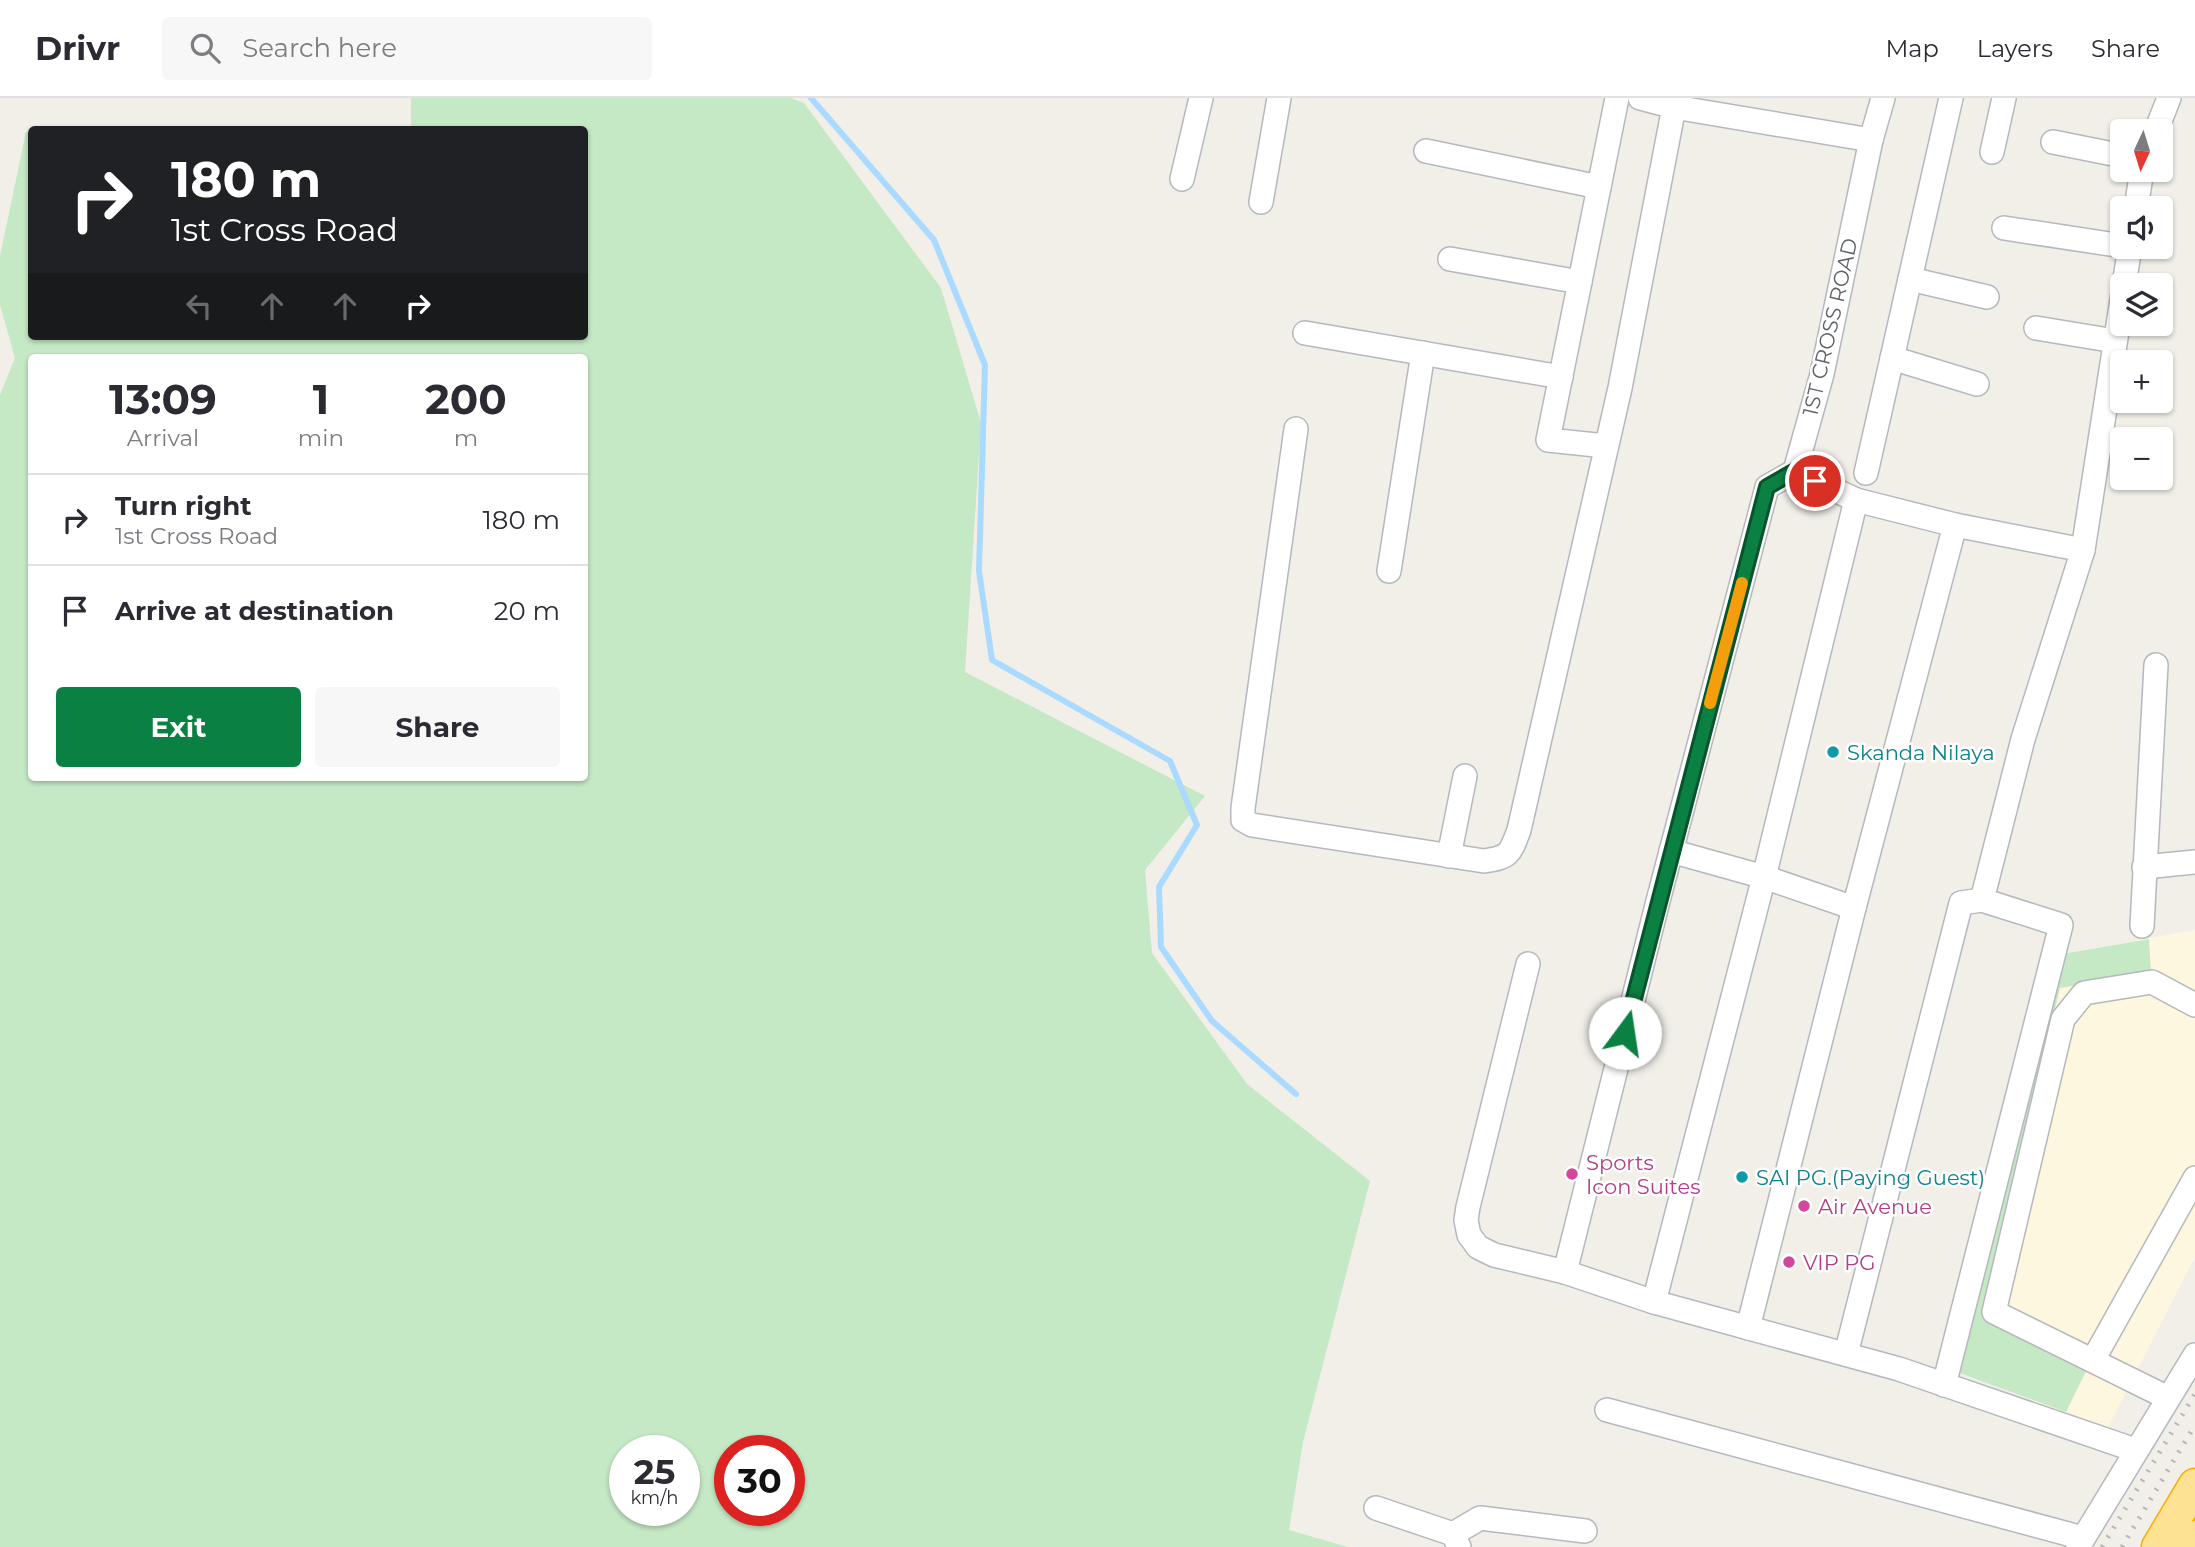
<!DOCTYPE html>
<meta charset="utf-8">
<style>
:root{--surface:#fff;--page:#f7f7f7;--text:#2b2b33;--muted:#7c7c81;--line:#e1e1e2;--accent:#0b8043}
body{margin:0;font-family:Montserrat,sans-serif;background:var(--page);color:var(--text);height:100vh;display:flex;flex-direction:column;font-size:26px;white-space:nowrap}
*{box-sizing:border-box;margin:0}
p{font-size:23px;color:var(--muted)}
.icon{flex:none;width:38px;height:38px;fill:none;stroke:currentColor;stroke-width:2;stroke-linecap:round;stroke-linejoin:round}
.map{position:relative;flex:1;overflow:hidden}
.panel{position:absolute;left:28px;top:256px;width:560px;height:427px;display:flex;flex-direction:column;background:var(--surface);border-radius:7px;box-shadow:0 2px 5px #0004}
.panel>*{flex:none}
.hud{position:absolute;left:28px;top:28px;width:560px;height:214px;border-radius:7px;box-shadow:0 2px 5px #0004;background:#202124;color:#fff;overflow:hidden}
.needle{width:46px;rotate:184deg}
.fabs{position:absolute;left:2110px;top:21px;display:grid;gap:14px}
.fabs a{display:grid;place-items:center;width:63px;height:63px;border-radius:7px;background:var(--surface);box-shadow:0 2px 5px #0004;font-size:35px}
.speed{position:absolute;left:609px;top:1337px;display:flex;gap:14px;font-size:35px;font-weight:700;text-align:center}
.speed>*{display:grid;place-content:center;width:91px;height:91px;border-radius:50%;background:var(--surface);box-shadow:0 2px 5px #0004;line-height:1}
.speed small{font-size:18px;font-weight:400}
.speed .limit{border:10px solid #d22;background:#fff;color:#111}
.pin{position:absolute;display:grid;place-items:center;width:60px;height:60px;color:#fff;margin:-30px;border:4px solid #fff;border-radius:50%;box-shadow:0 2px 7px #0007}
.me{position:absolute;width:77px;margin:-38px;rotate:14deg;stroke-linejoin:round;filter:drop-shadow(0 0 5px #0008)}
.turn{display:flex;align-items:center;gap:24px;height:147px;padding:0 28px;font-size:32px}
.turn .icon{width:91px;height:91px;stroke-width:2.5}
.turn b{display:block;font-size:49px;line-height:60px}
.lanes{display:flex;align-items:center;height:66px;padding:0 28px;background:#0003;justify-content:center;gap:35px;direction:ltr}
.lanes .off{opacity:.35}
.eta{display:flex;justify-content:space-evenly;align-items:center;height:119px;text-align:center}
.eta b{font-size:42px;font-weight:700;line-height:49px}
.primary-button{display:flex;gap:14px;margin-top:auto;padding:14px 28px}
.primary-button a{flex:1;height:80px;border-radius:7px;background:var(--accent);color:#fff;font-size:28px;font-weight:700;line-height:80px;text-align:center}
.primary-button a+a{background:var(--page);color:var(--text)}
ul{padding:0;list-style:none}
li{display:flex;align-items:center;gap:21px;height:91px;padding:0 28px;border-top:2px solid var(--line)}
li div{flex:1}
li b{display:block;font-size:26px}
li em{font-style:normal}
header{display:flex;align-items:center;gap:42px;box-sizing:border-box;height:98px;padding:0 35px;background:var(--surface);border-bottom:2px solid var(--line)}
header strong{font-size:33px}
nav{display:flex;gap:38px;margin-inline-start:auto;font-size:24px}
.search{width:490px;height:63px;background:var(--page);display:flex;align-items:center;gap:18px;box-sizing:border-box;padding:0 24px;border-radius:7px;color:var(--muted);font-size:26px}
.map>svg:first-child{display:block}
.commercial{fill:#fef7e0}
.green{fill:#c5e8c5;fill-rule:evenodd}
.lines{fill:none;stroke-linecap:round;stroke-linejoin:round}
.stream{stroke:#aadaff;stroke-width:6}
.minor-casing{stroke:#b5b8bc;stroke-width:26}
.highway-casing{stroke:#f9ab00;stroke-width:35}
.minor{stroke:#fff;stroke-width:23}
.highway{stroke:#fde293;stroke-width:32}
.rail{stroke:#b6b7b8;stroke-width:5;stroke-dasharray:2 9;stroke-linecap:butt}
.route-casing{stroke:#07532c;stroke-width:18}
.route{stroke:#0b8043;stroke-width:12}
.slow{stroke:#f59e0b;stroke-width:12}
.culture-dot{fill:#0f9aa8;stroke:#fff;stroke-width:2.5}
.hotel-dot{fill:#d1479c;stroke:#fff;stroke-width:2.5}
.labels{text-anchor:middle;dominant-baseline:central;stroke-width:5;stroke-linejoin:round;paint-order:stroke}
.street-label{font-size:21px;fill:#5f6368;stroke:#fff}
.culture-label{font-size:21px;fill:#0d838f;stroke:#fff;text-anchor:start}
.hotel-label{font-size:21px;fill:#b23c85;stroke:#fff;text-anchor:start}
</style>
<header>
<strong>Drivr</strong>
<div class="search"><svg class="icon" aria-label="search" viewBox="0 0 24 24"><circle cx="10" cy="10" r="6"/><path d="M15 15l6 6"/></svg>Search here</div>
<nav><a>Map</a><a>Layers</a><a>Share</a></nav>
</header>
<div class="map">
<svg width="2195" height="1449" viewBox="0 0 2195 1449">
<rect width="100%" height="100%" fill="#f1efe8"/>
<path class="commercial" d="M2195 832V1159L2108 1329 1954 1273 2062 856Z"/>
<g class="green">
<path d="M411 0H791L804 5 941 190 981 325 965 574 1205 698 1145 772 1152 855 1247 986 1370 1083 1303 1344 1289 1432 1348 1449H0V297L15 260 0 207V158L26 34 32 35V238H584V32L411 31ZM32 259H584V679H32ZM625 1353H684V1412H625ZM730 1353H789V1412H730Z"/>
<path d="M2149 841 2151 874 2060 890 1982 1218 2088 1269 2066 1314 1954 1273 2062 856Z"/>
</g>
<g class="lines">
<path class="stream" d="M811 0 934 142 985 267 979 473 992 562 1170 663 1197 727 1159 789 1161 849 1212 923 1296 996"/>
<g class="minor-casing">
<g id="minor">
<path d="M1676 0 1674 9 1871 42"/>
<path d="M2156 33 2169 0"/>
<path d="M2053 44 2123 58"/>
<path d="M1426 53 1599 89"/>
<path d="M1992 54 2004 0"/>
<path d="M1182 81 1201 0"/>
<path d="M1261 104 1279 0"/>
<path d="M2136 110 2142 72"/>
<path d="M2004 130 2123 148"/>
<path d="M1450 161 1580 184"/>
<path d="M1910 181 1987 199"/>
<path d="M2124 187 2130 149"/>
<path d="M2036 230 2115 243"/>
<path d="M1305 235 1561 279"/>
<path d="M1892 260 1977 286"/>
<path d="M1296 331 1243 710V722L1252 727 1484 763C1510 759 1510 756 1519 732L1620 290 1674 9 1640 0"/>
<path d="M1606 348 1548 342 1617 0"/>
<path d="M1795 373 1856 402"/>
<path d="M1866 375 1951 0"/>
<path d="M2083 452 2123 195"/>
<path d="M1389 473 1423 255"/>
<path d="M1671 753 1764 779 1854 810"/>
<path d="M1449 758 1465 678"/>
<path d="M2144 769 2195 764"/>
<path d="M2142 828 2156 567"/>
<path d="M1528 866 1468 1109 1466 1122 1469 1137 1478 1149 1494 1157 1565 1174 1654 1204 1899 1271 2135 1352"/>
<path d="M1565 1174 1658 803 1767 389 1795 373 1822 276 1871 42 1883 0"/>
<path d="M1654 1204 1764 779 1856 402 1955 427"/>
<path d="M1748 1230 1854 810 1955 427 2083 452 2023 641 1982 802 2061 827 1944 1287"/>
<path d="M1846 1256 1961 805 1982 802"/>
<path d="M2093 1262 2195 1080"/>
<path d="M2168 1300 1994 1214 2063 921 2084 895 2152 884 2195 907"/>
<path d="M1607 1312 2083 1440"/>
<path d="M1376 1410 1453 1436 1459 1449"/>
<path d="M1453 1436 1480 1420 1585 1433"/>
<path d="M2078 1449 2195 1257"/>
</g>
</g>
<g class="highway-casing">
<g id="highway">
<path d="M2158 1449 2195 1387"/>
<path d="M2189 1449 2195 1439"/>
</g>
</g>
<use href="#minor" class="minor"/>
<use href="#highway" class="highway"/>
<g class="rail">
<path d="M2102 1449 2195 1296"/>
<path d="M2122 1449 2195 1327"/>
</g>
</g>
<g class="lines">
<g class="route-casing">
<path id="route" d="M1625 935 1767 389 1795 373 1815 383"/>
</g>
<use href="#route" class="route"/>
<path class="slow" d="M1710 605 1742 485"/>
</g>
<g class="culture-dot">
<circle cx="1833" cy="654" r="7"/>
<circle cx="1742" cy="1079" r="7"/>
</g>
<g class="hotel-dot">
<circle cx="1572" cy="1076" r="7"/>
<circle cx="1804" cy="1108" r="7"/>
<circle cx="1789" cy="1164" r="7"/>
</g>
<g class="labels">
<g class="street-label">
<text transform="translate(1830 229) rotate(-77)">1ST CROSS ROAD</text>
</g>
<g class="culture-label">
<text x="1847" y="654">Skanda Nilaya</text>
<text x="1756" y="1079">SAI PG.(Paying Guest)</text>
</g>
<g class="hotel-label">
<text x="1586" y="1064">Sports<tspan x="1586" dy="24">Icon Suites</tspan></text>
<text x="1818" y="1108">Air Avenue</text>
<text x="1803" y="1164">VIP PG</text>
</g>
</g>
</svg>
<div class="fabs">
<a><svg class="needle" viewBox="-14 -14 28 28"><path d="M0-13l5 13h-10z" fill="#e53935"/><path d="M0 13l5-13h-10z" fill="#7c7c81"/></svg></a>
<a><svg class="icon" aria-label="sound" viewBox="0 0 24 24"><path d="M4 9h4l5-4v14l-5-4H4zM17 9q2 3 0 6"/></svg></a>
<a><svg class="icon" aria-label="layers" viewBox="0 0 24 24"><path d="M12 4l9 5-9 5-9-5zM3 14l9 5 9-5"/></svg></a>
<a>+</a>
<a>−</a>
</div>
<div class="speed"><div>25<small>km/h</small></div><div class="limit">30</div></div>
<div class="pin" style="left:1815px;top:383px;background:#d93025"><svg class="icon" aria-label="arrive" viewBox="0 0 24 24"><path d="M6 21V4h12l-3 4 3 4H6"/></svg></div>
<svg class="me" style="left:1625px;top:935px" viewBox="-20 -20 40 40"><circle r="19" fill="#fff"/><path d="M0-13L10 11 0 6-10 11z" fill="#0b8043"/></svg>
<div class="hud">
<div class="turn"><svg class="icon" aria-label="right" viewBox="0 0 24 24"><path d="M7 20v-9h11M14 6l5 5-5 5"/></svg><div><b>180 m</b>1st Cross Road</div></div>
<div class="lanes"><svg class="icon off" aria-label="left" viewBox="0 0 24 24"><path d="M17 20v-9H6M10 6l-5 5 5 5"/></svg><svg class="icon off" aria-label="ahead" viewBox="0 0 24 24"><path d="M12 20V5M6 11l6-6 6 6"/></svg><svg class="icon off" aria-label="ahead" viewBox="0 0 24 24"><path d="M12 20V5M6 11l6-6 6 6"/></svg><svg class="icon" aria-label="right" viewBox="0 0 24 24"><path d="M7 20v-9h11M14 6l5 5-5 5"/></svg></div>
</div>
<section class="panel">
<div class="eta">
<div><b>13:09</b><p>Arrival</p></div>
<div><b>1</b><p>min</p></div>
<div><b>200</b><p>m</p></div>
</div>
<ul>
<li><svg class="icon" aria-label="right" viewBox="0 0 24 24"><path d="M7 20v-9h11M14 6l5 5-5 5"/></svg><div><b>Turn right</b><p>1st Cross Road</p></div><em>180 m</em></li>
<li><svg class="icon" aria-label="arrive" viewBox="0 0 24 24"><path d="M6 21V4h12l-3 4 3 4H6"/></svg><div><b>Arrive at destination</b></div><em>20 m</em></li>
</ul>
<div class="primary-button"><a>Exit</a><a>Share</a></div>
</section>
</div>
